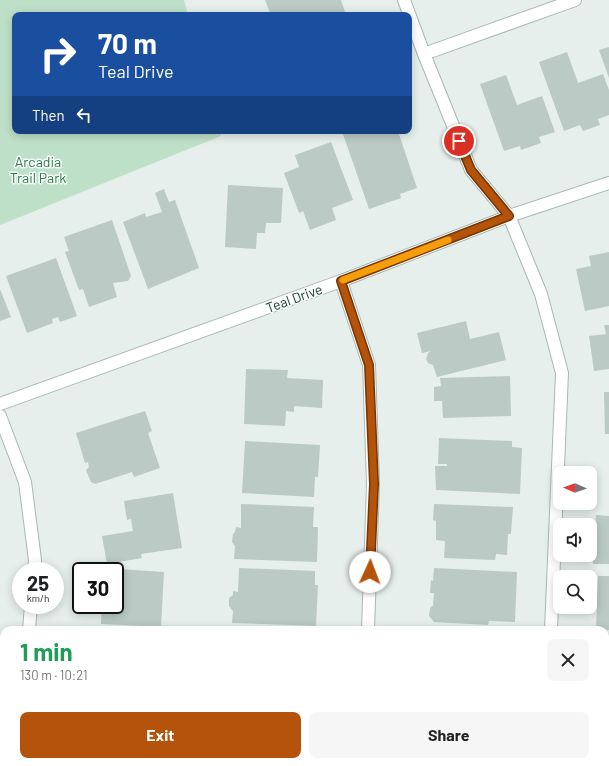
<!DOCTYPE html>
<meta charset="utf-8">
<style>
:root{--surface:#fff;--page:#f6f6f6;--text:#202124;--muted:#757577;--accent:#b45309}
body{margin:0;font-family:Barlow,sans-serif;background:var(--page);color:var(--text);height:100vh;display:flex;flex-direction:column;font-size:15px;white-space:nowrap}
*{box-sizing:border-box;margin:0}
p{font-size:13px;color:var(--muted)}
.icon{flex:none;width:22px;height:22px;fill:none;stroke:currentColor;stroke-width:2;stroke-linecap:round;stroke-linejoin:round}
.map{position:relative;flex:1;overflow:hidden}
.sheet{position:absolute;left:0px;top:626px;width:609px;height:140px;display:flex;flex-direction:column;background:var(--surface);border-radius:12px 12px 0 0;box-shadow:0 2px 10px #0003}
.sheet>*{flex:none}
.hud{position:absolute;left:12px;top:12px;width:400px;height:122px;border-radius:8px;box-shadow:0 2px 10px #0003;background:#1a4fa0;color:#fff;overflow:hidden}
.needle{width:26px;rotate:272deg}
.fabs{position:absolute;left:553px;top:466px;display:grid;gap:8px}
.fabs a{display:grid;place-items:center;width:44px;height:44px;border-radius:8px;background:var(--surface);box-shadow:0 2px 10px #0003;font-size:20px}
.speed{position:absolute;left:12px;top:562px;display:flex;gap:8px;font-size:20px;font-weight:700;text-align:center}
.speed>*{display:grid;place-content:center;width:52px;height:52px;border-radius:50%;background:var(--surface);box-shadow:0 2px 10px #0003;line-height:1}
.speed small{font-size:10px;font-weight:400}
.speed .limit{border:2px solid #111;border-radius:6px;background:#fff;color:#111}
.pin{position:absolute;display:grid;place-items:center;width:34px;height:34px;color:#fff;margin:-17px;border:2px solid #fff;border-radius:50%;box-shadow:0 1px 4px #0007}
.me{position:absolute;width:44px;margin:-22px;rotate:2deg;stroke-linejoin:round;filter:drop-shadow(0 0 3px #0008)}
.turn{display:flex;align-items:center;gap:14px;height:84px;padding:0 20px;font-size:18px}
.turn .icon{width:52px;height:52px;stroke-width:2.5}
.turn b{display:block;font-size:28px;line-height:34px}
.then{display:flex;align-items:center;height:38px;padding:0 20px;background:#0003;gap:8px;font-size:15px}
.round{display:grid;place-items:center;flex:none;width:42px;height:42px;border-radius:8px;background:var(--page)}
.headline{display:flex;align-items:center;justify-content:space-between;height:68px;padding:0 20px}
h1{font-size:24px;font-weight:700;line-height:30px;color:#1e9e55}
.action{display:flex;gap:8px;margin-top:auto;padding:8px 20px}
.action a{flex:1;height:46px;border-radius:8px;background:var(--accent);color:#fff;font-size:16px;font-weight:700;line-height:46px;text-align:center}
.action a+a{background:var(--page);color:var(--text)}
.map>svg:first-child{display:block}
.green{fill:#bfe0c8}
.building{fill:#bbcac4}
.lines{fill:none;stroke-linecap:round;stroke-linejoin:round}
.service-casing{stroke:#a8b8b2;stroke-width:14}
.minor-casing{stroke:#a8b8b2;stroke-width:14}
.service{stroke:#fff;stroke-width:12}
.minor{stroke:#fff;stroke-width:12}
.route-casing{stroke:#753606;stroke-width:10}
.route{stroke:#b45309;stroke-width:7}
.slow{stroke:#f59e0b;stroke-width:7}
.labels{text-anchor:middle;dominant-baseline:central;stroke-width:3;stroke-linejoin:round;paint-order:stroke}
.park-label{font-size:14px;fill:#2d7a4b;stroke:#f7fbf9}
.street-label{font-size:14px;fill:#24423a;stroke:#f7fbf9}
</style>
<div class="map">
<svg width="609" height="766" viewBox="0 0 609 766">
<rect width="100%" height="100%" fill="#e6efeb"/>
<path class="green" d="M0 0H184L188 15H15V131H220L221 136 0 225Z"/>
<g class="building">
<path d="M265 0H341L346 15H271Z"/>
<path d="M609 47V78L599 50Z"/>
<path d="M567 52 578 83 603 74 609 90V115L598 119 600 125 583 131 580 125 564 131 539 62Z"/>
<path d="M506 75 517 105 542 96 555 132 539 137 541 143 521 150 520 146 504 151 480 84Z"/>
<path d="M351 131H398L417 188 400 194 401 198 369 209 343 134Z"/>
<path d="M331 142 353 200 332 208 336 220 310 230 303 211 299 213 284 173 299 167 295 155Z"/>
<path d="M228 185 283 188 281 223H266L265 233H257L256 249 225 247Z"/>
<path d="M164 189 169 202 175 200 199 268 148 289 123 222 145 213 146 217 162 212 155 193Z"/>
<path d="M112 220 131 276 128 281 113 283 117 297 89 307 83 289 79 290 65 252 69 251 64 237Z"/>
<path d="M609 252V306L585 311 576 269 591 266 589 256Z"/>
<path d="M56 258 77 316 60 322 58 317 52 319 53 323 27 333 6 276Z"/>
<path d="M0 289 11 317 0 321Z"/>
<path d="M466 321 470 339 499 332 506 360 437 377 433 365 428 363 426 359 428 353 431 351 422 353 417 333Z"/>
<path d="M604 325H609V369L594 371 589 336 606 334Z"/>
<path d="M246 369 288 370 287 378 323 380 322 408 294 406V412L286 411 285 426 244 424Z"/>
<path d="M510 376 511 416 443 418 442 401H434V387L441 386 440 378Z"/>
<path d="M604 392H609V434H605Z"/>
<path d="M145 411 152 431 148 433 160 468 134 477 132 472 95 484 91 482 86 470 89 467 88 462 85 463 76 433Z"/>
<path d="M439 438 512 441V447L522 448 520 494 436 490 435 466H447V464H438Z"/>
<path d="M245 441 320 445 318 477H315L314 497 242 493Z"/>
<path d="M173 493 182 548 141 554 142 558 107 564 102 536 133 531 131 519 127 520 124 501Z"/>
<path d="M241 504 314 507 313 527H318L317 562 234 559 235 546 232 542 233 534 235 532 236 527 241 528Z"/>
<path d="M434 504 513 507 511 534H508L507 555 496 554 495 560 444 558 445 541 436 540V521L433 520Z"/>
<path d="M596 515 609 516V564H593Z"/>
<path d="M104 568 164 572 161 627 101 624 102 605H115V571H104Z"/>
<path d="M239 568 315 571V585H318L316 626 232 623 233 611 229 606V598L233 595V591L238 592Z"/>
<path d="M434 568 517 572 515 622 489 621 488 625 434 622 429 616 430 608 434 605H433L434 593H430L431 580 433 581Z"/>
<path d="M598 576H609V630L596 629Z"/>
<path d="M429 626 480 628V630H429Z"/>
<rect x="605" y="659" width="4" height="29"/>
<rect x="605" y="708" width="4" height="54"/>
<path d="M80 762H129L127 766H87Z"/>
<path d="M232 762H304L306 766H232Z"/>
<path d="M423 762 460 764V766H423Z"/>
</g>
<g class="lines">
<g class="service-casing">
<g id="service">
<path d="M424 54 575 0"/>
<path d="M509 216 541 294 562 373 551 630"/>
<path d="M545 766V762"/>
</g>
</g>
<g class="minor-casing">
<g id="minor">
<path d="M404 0 424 54 471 170 509 216"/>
<path d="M341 281 369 365 373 484 368 630"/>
<path d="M0 404 341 281 509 216 609 183"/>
<path d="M0 416 25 482 35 560 34 571"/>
<path d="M29 630 31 605"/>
<path d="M0 711 4 700"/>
<path d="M364 766V762"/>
</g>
</g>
<use href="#service" class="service"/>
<use href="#minor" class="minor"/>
</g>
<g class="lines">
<g class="route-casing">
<path id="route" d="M370 572 374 484 369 365 341 281 509 216 471 170 459 141"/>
</g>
<use href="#route" class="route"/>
<path class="slow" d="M343 280 448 240"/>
</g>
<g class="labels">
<g class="park-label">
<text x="38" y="161">Arcadia<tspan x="38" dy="16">Trail Park</tspan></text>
</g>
<g class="street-label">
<text transform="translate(294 298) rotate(-20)">Teal Drive</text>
</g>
</g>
</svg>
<div class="fabs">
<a><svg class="needle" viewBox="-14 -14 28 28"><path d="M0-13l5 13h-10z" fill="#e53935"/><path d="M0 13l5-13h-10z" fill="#757577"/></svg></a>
<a><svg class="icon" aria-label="sound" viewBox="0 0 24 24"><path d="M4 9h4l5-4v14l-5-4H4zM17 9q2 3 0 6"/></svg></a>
<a><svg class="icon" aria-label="search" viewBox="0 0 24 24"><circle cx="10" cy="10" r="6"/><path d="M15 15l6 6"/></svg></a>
</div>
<div class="speed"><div>25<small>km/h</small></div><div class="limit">30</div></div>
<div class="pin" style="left:459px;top:141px;background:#d93025"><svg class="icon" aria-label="arrive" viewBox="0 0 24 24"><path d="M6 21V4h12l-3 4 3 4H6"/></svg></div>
<svg class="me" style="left:370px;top:572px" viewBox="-20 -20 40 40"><circle r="19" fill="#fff"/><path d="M0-13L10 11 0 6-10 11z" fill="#b45309"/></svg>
<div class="hud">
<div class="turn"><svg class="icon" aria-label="right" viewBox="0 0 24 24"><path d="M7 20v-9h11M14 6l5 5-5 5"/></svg><div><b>70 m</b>Teal Drive</div></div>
<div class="then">Then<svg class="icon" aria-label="left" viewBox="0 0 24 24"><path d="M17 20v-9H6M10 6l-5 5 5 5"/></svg></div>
</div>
<section class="sheet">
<div class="headline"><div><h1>1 min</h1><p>130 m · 10:21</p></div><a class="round"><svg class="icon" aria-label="close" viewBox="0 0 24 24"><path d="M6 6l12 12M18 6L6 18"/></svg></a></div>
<div class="action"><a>Exit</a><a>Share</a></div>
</section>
</div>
